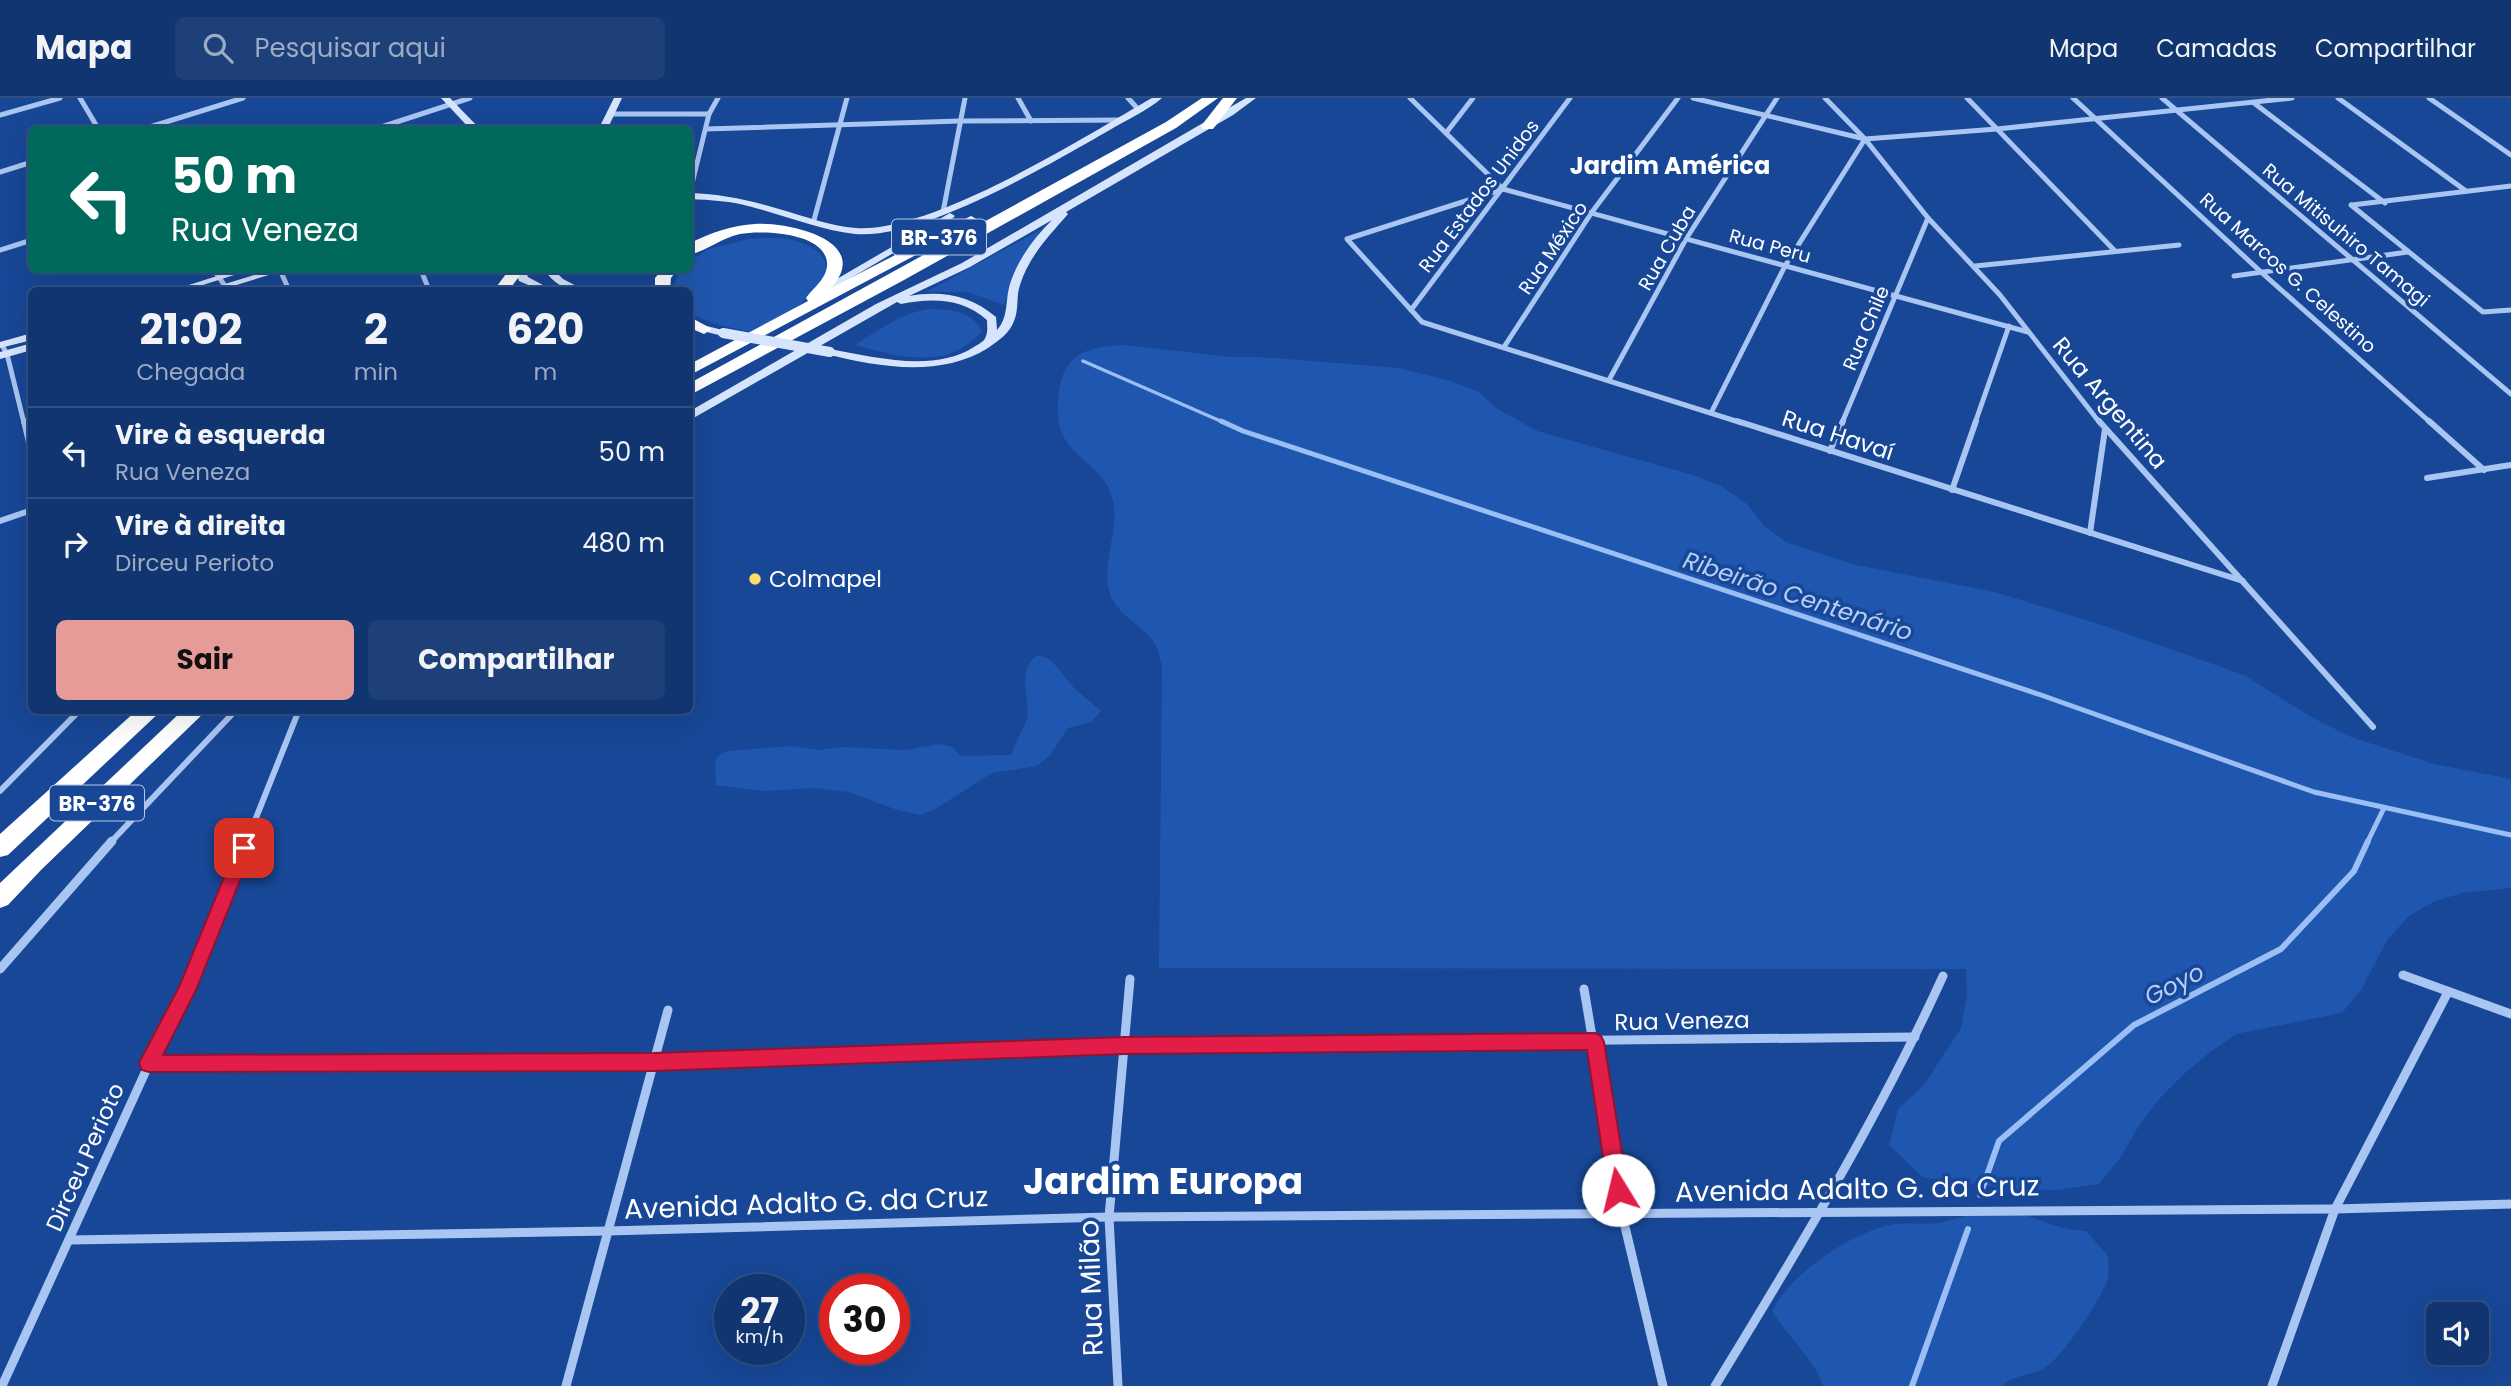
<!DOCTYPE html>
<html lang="pt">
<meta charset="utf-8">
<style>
:root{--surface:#113570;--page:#1e4078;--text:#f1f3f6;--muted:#9cabc3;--line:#305083;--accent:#e69b98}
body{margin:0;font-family:Poppins,sans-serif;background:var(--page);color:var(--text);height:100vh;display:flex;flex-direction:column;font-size:26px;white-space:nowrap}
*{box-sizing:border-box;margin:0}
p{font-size:23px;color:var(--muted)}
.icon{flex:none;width:38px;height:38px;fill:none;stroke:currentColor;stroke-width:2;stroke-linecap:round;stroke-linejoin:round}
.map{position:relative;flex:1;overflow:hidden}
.sheet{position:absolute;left:28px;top:189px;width:665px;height:427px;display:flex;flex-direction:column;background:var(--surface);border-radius:10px;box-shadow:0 7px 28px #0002,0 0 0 2px var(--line)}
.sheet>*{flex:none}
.guide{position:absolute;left:28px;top:28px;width:665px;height:147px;border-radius:10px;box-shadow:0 7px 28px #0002,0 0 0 2px var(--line);background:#00695c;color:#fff;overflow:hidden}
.tools{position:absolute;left:2426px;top:1204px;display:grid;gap:14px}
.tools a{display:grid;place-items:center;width:63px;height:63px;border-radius:10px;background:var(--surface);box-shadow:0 7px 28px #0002,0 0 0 2px var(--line);font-size:35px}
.speed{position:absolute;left:714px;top:1176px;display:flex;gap:14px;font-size:35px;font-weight:700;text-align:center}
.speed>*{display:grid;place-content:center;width:91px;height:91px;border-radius:50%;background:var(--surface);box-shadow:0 7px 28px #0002,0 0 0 2px var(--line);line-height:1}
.speed small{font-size:18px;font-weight:400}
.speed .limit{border:10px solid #d22;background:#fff;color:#111}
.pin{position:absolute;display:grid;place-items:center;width:60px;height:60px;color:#fff;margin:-30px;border-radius:14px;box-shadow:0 4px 10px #0006}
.me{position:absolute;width:77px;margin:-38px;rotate:351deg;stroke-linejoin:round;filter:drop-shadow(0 0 5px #0008)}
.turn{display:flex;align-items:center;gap:24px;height:147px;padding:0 28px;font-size:32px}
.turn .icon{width:91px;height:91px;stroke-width:2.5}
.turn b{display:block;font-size:49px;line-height:60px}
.eta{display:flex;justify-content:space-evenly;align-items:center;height:119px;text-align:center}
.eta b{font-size:42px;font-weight:700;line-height:49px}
.action{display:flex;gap:14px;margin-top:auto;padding:14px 28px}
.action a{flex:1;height:80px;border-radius:10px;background:var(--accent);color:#111;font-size:28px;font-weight:700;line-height:80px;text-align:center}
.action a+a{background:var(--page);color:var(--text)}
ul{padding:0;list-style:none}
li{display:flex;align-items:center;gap:21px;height:91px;padding:0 28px;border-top:2px solid var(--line)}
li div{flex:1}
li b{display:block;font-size:26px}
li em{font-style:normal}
header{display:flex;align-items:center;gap:42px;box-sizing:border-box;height:98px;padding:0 35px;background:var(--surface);border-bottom:2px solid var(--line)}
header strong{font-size:33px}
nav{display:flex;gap:38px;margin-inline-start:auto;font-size:24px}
.search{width:490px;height:63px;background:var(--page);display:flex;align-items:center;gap:18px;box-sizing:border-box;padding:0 24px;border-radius:10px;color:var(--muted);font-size:26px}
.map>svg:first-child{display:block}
.green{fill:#1f57b0}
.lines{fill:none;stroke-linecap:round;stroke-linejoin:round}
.stream-far2{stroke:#9bbff4;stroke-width:3.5}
.stream-far1{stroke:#9bbff4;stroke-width:5}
.stream{stroke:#9bbff4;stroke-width:6}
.street-far2{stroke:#a9c5f1;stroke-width:5}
.street-far1{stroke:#a9c5f1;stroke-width:6}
.street{stroke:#a9c5f1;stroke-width:9}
.secondary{fill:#d7e5fc;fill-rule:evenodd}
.highway{fill:#fff;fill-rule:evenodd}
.secondary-bridge{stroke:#d7e5fc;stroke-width:10}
.route{fill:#e11d48;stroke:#92132f;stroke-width:2}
.poi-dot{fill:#ffdd69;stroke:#174796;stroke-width:2.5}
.labels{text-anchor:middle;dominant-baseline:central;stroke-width:7;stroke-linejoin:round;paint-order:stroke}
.far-street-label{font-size:19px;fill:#fff;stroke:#174796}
.shield{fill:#174796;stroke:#b9c8e0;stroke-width:2}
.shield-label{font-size:21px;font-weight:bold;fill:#fff}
.street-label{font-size:23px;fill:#fff;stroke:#174796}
.poi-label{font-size:23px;fill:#fff;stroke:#174796;text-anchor:start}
.far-district-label{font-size:24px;font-weight:bold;fill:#fff;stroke:#174796}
.water-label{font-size:24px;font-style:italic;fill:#b5cff8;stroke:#174796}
.near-street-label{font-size:28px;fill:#fff;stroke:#174796}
.near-district-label{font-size:37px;font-weight:bold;fill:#fff;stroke:#174796}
</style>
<header>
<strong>Mapa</strong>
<div class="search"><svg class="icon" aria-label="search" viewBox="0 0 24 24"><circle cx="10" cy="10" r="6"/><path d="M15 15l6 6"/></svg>Pesquisar aqui</div>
<nav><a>Mapa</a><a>Camadas</a><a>Compartilhar</a></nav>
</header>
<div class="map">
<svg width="2511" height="1288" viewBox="0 0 2511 1288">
<rect width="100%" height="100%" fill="#174796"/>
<g class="green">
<path d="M1042 131 1025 155 1004 207 968 194H926Z"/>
<path d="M749 141C761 140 775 139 787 141 818 146 843 167 814 195 797 211 774 222 755 235L715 226 690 216V192H671L681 172H690V163L708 151Z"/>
<path d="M929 211C949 211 972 213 982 233 948 273 899 259 855 247 879 232 901 215 929 211Z"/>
<path d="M1124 247 1231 259H1259L1399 270 1454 284 1479 294 1496 310 1537 333 1693 377 1721 388 1747 406 1764 428 1788 445 1856 467 1995 494 2102 527 2244 577 2313 620 2351 639 2434 666 2511 681V790L2462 795 2433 804 2409 818 2387 842 2361 892 2342 915 2236 936 2209 955 2184 976 2161 999 2140 1026 2121 1059 2099 1086 2057 1092 2014 1091 1924 1080 1889 1047 1898 1011 1924 987 1961 930 1967 897 1966 871 1159 870 1162 568C1160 562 1159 554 1156 548 1146 528 1118 519 1110 496 1099 462 1125 426 1109 391 1100 371 1079 362 1067 344 1058 332 1057 318 1058 303 1061 258 1082 249 1124 247Z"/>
<path d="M1038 557 1051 562 1075 591 1101 613 1091 624 1068 630 1050 657 1037 668 992 675 937 710 920 717 897 712 849 694 815 690 761 693 716 687 715 663 718 658 727 653 792 648 819 652 841 649 905 652 939 646 952 649 960 658 1012 657C1015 643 1023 633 1027 620 1031 600 1015 571 1038 557Z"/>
<path d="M2000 1109C2029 1116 2056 1132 2086 1133L2108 1158C2108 1165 2109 1174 2108 1180 2103 1199 2063 1258 2046 1269 2033 1278 2014 1276 2002 1288H1823C1815 1262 1787 1238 1772 1213 1791 1175 1853 1133 1895 1126 1911 1124 1927 1128 1943 1124 1962 1119 1981 1113 2000 1109Z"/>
</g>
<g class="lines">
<path class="stream-far2" d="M1083 263 1225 325"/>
<g class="stream-far1">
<path d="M1221 323 1243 333 2041 597 2314 694 2511 737"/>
<path d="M2367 745 2384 710"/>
</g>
<g class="stream">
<path d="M1980 1097 1999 1043 2134 927 2281 851 2354 773 2368 743"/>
<path d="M1912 1288 1968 1131"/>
</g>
<g class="street-far2">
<path d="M80 0 99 32"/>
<path d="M1018 0 1031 23"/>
<path d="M1128 0 1139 12"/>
<path d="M1410 0 1503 91 2028 234"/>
<path d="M1693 0 1865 41 1997 31 2292 0"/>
<path d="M1825 0 1865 41 1928 120 2000 197 2100 325"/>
<path d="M1967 0 2115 153"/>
<path d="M2073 0 2261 174 2431 325"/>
<path d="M2162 0 2511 296"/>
<path d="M2338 0 2466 93"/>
<path d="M2429 0 2511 57"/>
<path d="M2254 5 2385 105"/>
<path d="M610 16H709"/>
<path d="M0 17 60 0"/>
<path d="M706 31 960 23 1120 22"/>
<path d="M140 32 243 0"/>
<path d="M372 32 470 0"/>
<path d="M1446 35 1473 0"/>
<path d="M0 74 32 64"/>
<path d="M1503 91 1347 141 1422 224 1742 325"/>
<path d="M690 94 709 16 718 0"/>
<path d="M2351 107 2483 214 2511 212"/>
<path d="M2352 107 2511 88"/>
<path d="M943 114 965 0"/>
<path d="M814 122 847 0"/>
<path d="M0 152 32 142"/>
<path d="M1975 168 2179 147"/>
<path d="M214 172 225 188"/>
<path d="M280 172 289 192"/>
<path d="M421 172 429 192"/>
<path d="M2234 178 2408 154"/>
<path d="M1411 212 1570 0"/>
<path d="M2 247 7 256 24 325"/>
<path d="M1504 249 1592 114 1678 0"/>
<path d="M1609 282 1686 141 1777 0"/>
<path d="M1711 315 1785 168 1865 41"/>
<path d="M1842 325 1928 120"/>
<path d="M1975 325 2009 228"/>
</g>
<g class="street-far1">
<path d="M24 323 32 357"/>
<path d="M1737 323 2243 483"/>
<path d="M2099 323 2373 629"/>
<path d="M2429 323 2484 372"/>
<path d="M1830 353 1843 323"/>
<path d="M2427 380 2511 367"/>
<path d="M1952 392 1976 323"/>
<path d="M0 423 32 412"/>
<path d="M2090 435 2105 331"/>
<path d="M0 693 80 612"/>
<path d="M110 745 236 612"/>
<path d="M246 745 299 612"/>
</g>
<g class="street">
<path d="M0 871 112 743"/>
<path d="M2403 877 2511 916"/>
<path d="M1584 891 1622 1116 1663 1288"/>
<path d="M149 966 654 964 1125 947 1915 939"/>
<path d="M69 1142 608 1133 1109 1119 2335 1111 2511 1106"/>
<path d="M2 1288 149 966 187 892 247 743"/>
<path d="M566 1288 668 912"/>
<path d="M1118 1288 1109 1119 1130 881"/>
<path d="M1715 1288C1797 1154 1878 1021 1943 878"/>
<path d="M2272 1288 2335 1111 2448 894"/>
</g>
<g class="secondary">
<path d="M441 0H450L481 32H471Z"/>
<path d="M614 0H622L607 32H598Z"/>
<path d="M1152 0H1162C1147 13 1126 22 1108 33 1050 66 922 142 855 136 820 132 786 118 752 109 731 103 711 102 690 101V95C721 96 749 102 779 111 804 118 830 128 856 130 932 135 1084 39 1152 0Z"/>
<path d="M1246 0H1256L1233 17 1066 114 1068 116C1049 138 1029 158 1020 187 1016 198 1019 212 1014 223 1010 235 998 243 988 250 940 280 878 269 826 256L825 254 830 251C875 259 933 275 974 249 979 246 985 243 986 238 988 234 987 226 987 222 962 200 932 200 901 206L897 204 690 322V313L876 206 962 165ZM1052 122C1034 140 1018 161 1010 186 1005 202 1009 219 997 232L996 219C971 197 940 192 909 198L970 169Z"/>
<path d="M950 115 955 118 953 120 827 194H819L818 192Z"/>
<path d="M236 172H250L187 192H173Z"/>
<path d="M271 172H285L220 192H205Z"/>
<path d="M515 172H525L528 179 552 192H540L519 183Z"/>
<path d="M544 172H554L563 181 584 192C566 194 555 186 544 172Z"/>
<path d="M690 224 727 233 728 235 723 238 690 230Z"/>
<path d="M32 235V242L0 250V244Z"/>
<path d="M32 245V252L0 261V254Z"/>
</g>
<g class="highway">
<path d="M1202 0H1218L1176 30 904 182 690 297V285L1166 24Z"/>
<path d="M1223 0H1237L1213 31H1203L1201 28Z"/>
<path d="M971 118 978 122 976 125 690 277V266L808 203 806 200C813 190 825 182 827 169 830 134 762 132 740 136 722 140 707 152 690 157L692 144C711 135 733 127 755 126 787 124 874 142 831 190Z"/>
<path d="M509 172H524L509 192H494Z"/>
<path d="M662 172H677L671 180 670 192H655V180Z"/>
<path d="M690 219 712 231 704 236 690 230Z"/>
<path d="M137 612H162L8 757 0 759V736Z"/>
<path d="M183 612H207L41 772 8 807 0 810V785Z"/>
</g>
<path class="secondary-bridge" d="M723 235 830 254"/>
</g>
<path class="route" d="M244 743 250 745 253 750 196 892 163 957 654 955 1125 939 1595 935 1601 938 1604 944 1628 1092 1625 1099 1618 1102 1611 1099 1608 1092 1587 952 1125 956 654 973 149 974 142 972 139 965 142 959 179 889 236 750 238 745Z"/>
<circle class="poi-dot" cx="755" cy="481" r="7"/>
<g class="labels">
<g class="far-street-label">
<text transform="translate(1479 98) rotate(-53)">Rua Estados Unidos</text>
<text transform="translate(2346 137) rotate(40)">Rua Mitisuhiro Tamagi</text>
<text transform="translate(1770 148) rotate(15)">Rua Peru</text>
<text transform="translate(1553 150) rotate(-56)">Rua México</text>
<text transform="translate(1667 150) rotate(-60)">Rua Cuba</text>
<text transform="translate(2288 175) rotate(42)">Rua Marcos G. Celestino</text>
<text transform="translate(1866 230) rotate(-67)">Rua Chile</text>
</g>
<g class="shield">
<rect x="892" y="121.5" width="94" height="35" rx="5"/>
<rect x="50" y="687.5" width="94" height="35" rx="5"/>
</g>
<g class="shield-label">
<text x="939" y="139">BR-376</text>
<text x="97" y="705">BR-376</text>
</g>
<g class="street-label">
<text transform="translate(2110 305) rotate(50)">Rua Argentina</text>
<text transform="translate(1838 337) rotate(18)">Rua Havaí</text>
<text transform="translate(1682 923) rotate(-1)">Rua Veneza</text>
<text transform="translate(85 1059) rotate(-66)">Dirceu Perioto</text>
</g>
<g class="poi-label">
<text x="769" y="481">Colmapel</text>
</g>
<g class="far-district-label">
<text x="1670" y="67">Jardim América</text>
</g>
<g class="water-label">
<text transform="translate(1798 498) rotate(18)">Ribeirão Centenário</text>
<text transform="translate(2174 886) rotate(-27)">Goyo</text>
</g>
<g class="near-street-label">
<text transform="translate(1857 1091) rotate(-1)">Avenida Adalto G. da Cruz</text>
<text transform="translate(806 1105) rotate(-2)">Avenida Adalto G. da Cruz</text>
<text transform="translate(1091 1190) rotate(-92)">Rua Milão</text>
</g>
<g class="near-district-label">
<text x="1163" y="1083">Jardim Europa</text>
</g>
</g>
</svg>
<div class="tools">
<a><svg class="icon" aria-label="sound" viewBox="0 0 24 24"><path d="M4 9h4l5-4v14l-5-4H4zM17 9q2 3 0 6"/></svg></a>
</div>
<div class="speed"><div>27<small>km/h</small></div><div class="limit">30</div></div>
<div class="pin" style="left:244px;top:750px;background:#d93025"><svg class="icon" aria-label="arrive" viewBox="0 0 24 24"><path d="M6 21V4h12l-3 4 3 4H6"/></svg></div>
<svg class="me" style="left:1618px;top:1092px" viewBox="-20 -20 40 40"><circle r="19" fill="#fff"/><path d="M0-13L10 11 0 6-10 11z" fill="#e11d48"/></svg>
<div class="guide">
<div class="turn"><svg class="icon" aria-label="left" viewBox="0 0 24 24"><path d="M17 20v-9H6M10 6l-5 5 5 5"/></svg><div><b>50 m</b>Rua Veneza</div></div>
</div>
<section class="sheet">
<div class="eta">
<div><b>21:02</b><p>Chegada</p></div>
<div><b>2</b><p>min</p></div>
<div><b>620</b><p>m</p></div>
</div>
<ul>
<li><svg class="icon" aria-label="left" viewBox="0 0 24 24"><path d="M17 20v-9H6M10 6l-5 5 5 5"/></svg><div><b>Vire à esquerda</b><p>Rua Veneza</p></div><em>50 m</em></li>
<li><svg class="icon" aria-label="right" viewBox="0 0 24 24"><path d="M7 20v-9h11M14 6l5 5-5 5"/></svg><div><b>Vire à direita</b><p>Dirceu Perioto</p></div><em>480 m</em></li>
</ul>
<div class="action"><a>Sair</a><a>Compartilhar</a></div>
</section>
</div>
